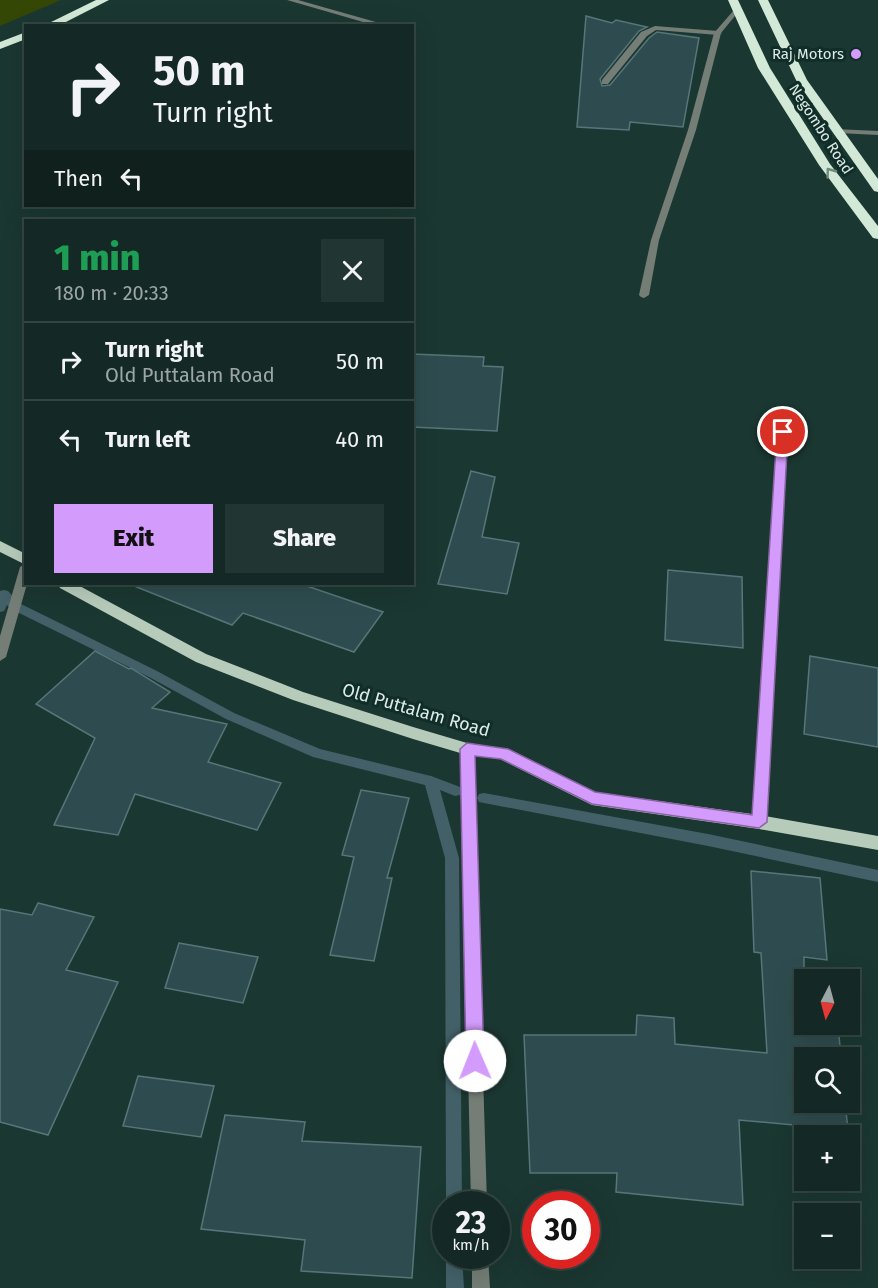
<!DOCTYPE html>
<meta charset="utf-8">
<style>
:root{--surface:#142925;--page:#213532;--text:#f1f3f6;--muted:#9da6a7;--line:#334542;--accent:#d39cfc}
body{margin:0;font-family:"Fira Sans",sans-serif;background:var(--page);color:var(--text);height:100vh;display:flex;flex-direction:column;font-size:22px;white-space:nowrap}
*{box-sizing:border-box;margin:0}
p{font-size:20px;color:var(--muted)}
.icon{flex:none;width:33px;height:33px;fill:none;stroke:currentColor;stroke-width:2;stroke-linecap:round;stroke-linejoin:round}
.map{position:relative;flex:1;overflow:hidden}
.panel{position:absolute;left:24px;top:219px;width:390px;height:366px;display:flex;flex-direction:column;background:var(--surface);border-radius:0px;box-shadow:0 6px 24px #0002,0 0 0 2px var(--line)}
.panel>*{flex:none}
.hud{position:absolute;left:24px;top:24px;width:390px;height:183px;border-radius:0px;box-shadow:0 6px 24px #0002,0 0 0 2px var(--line);background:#142925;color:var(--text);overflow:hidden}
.needle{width:39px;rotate:186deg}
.buttons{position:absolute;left:794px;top:969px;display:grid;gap:12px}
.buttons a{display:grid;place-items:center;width:66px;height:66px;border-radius:0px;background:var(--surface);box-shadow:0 6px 24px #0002,0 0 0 2px var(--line);font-size:30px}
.speed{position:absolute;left:432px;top:1191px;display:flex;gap:12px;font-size:30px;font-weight:700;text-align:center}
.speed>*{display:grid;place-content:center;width:78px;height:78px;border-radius:50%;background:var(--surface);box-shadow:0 6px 24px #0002,0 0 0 2px var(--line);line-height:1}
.speed small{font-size:15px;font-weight:400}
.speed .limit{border:9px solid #d22;background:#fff;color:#111}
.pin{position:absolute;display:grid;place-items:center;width:51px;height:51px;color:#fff;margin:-26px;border:3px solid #fff;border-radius:50%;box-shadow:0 2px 6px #0007}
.me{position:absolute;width:66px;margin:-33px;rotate:359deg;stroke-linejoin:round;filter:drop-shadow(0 0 4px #0008)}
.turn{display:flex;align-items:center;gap:21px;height:126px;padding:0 30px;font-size:27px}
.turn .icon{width:78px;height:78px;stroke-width:2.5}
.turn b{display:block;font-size:42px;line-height:51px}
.then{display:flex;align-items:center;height:57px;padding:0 30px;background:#0003;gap:12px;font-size:22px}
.round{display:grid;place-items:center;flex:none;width:63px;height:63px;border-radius:0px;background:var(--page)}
.summary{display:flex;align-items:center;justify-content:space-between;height:102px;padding:0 30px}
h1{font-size:36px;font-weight:800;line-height:45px;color:#1e9e55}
.primary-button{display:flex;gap:12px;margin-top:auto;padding:12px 30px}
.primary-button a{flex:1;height:69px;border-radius:0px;background:var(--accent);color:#111;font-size:24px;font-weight:800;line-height:69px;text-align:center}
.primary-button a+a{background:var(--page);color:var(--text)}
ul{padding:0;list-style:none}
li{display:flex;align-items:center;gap:18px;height:78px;padding:0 30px;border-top:2px solid var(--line)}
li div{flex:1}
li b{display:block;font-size:22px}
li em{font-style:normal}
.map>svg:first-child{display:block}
.green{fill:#344704}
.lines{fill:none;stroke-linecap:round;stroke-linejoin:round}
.stream{fill:#436068;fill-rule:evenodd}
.building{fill:#2e4c4f;stroke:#57767a;stroke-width:1.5}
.lane{fill:#747e76;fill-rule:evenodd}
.street{fill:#747e76;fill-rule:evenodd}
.primary{fill:#b7cbbb;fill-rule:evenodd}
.highway{fill:#d1e9d6;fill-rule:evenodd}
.oneway{stroke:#718b7e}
.route{fill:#d39cfc;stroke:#8965a4;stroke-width:1.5}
.poi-dot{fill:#d39cfc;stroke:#112d27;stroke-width:2}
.labels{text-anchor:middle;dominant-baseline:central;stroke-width:6;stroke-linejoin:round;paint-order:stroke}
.far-poi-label{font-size:15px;fill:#dbebe7;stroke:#112d27;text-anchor:end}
.far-street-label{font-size:15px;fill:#dbebe7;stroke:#112d27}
.street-label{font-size:18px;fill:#dbebe7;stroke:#112d27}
</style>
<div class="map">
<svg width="878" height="1288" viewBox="0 0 878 1288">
<rect width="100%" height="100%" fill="#1b3731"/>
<path class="green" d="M0 0H61L0 26Z"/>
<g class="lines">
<g class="stream">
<path d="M4 590 8 591 19 603 157 671 234 713 320 749 431 776 460 787 462 791 460 795 455 796 440 790 459 858 462 1204H446L445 858 425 785 313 757 226 719 149 677 11 609 7 605 4 611 0 612V591Z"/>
<path d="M484 793 708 834 878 870V882L708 846 484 803 479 802 477 798 479 794Z"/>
<path d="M446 1256H462L464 1288H446Z"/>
</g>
</g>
<g class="building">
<path d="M586 16 612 23 616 20 647 27 639 31 600 79 602 86 610 85 649 38 657 32 699 38 683 127 630 122 629 130 577 127Z"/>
<path d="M412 354 484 357 483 366 503 367 497 431 412 427Z"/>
<path d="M471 471 495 477 482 537 519 543 507 594 438 584Z"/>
<path d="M668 570 742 577 743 648 665 640Z"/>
<path d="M134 584H301L383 612 354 652 243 613 232 625 134 586Z"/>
<path d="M95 651 129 669 131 668 170 692 152 708 227 724 208 762 281 783 257 830 135 794 118 835 54 825 95 738 36 704Z"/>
<path d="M810 656 878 668V747L804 734Z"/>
<path d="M361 790 409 798 387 878H392L374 961 330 955 354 857 342 855Z"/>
<path d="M751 871 820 878 827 960 804 957V1024H838L841 1058H804V1102H845L848 1130 739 1120 743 1205 616 1192 617 1173H530L524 1035H636L637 1015 674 1018 675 1044 767 1053 761 953 754 952Z"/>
<path d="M38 903 94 917 66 970 118 982 48 1135 0 1122V909L32 915Z"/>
<path d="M179 943 258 957 243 1003 165 988Z"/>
<path d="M138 1076 214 1086 201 1137 123 1126Z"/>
<path d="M225 1115 305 1122 302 1141 421 1147 412 1278 301 1271 305 1240 201 1229Z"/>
</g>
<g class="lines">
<path class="lane" d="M655 26 718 31 722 33 718 35 656 30 647 36 608 84H602V80L641 32Z"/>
<g class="street">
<path d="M287 0H298L390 26H377Z"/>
<path d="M734 10 739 11 721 33 696 130 659 240 649 295 644 298 641 297 639 295 651 240 688 130 714 33Z"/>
<path d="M835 129 878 131V135L838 133H835Z"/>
<path d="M783 429 788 432 766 822 764 826 759 827 754 826 752 822 778 432Z"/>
<path d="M26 563 27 584 6 657 0 661V636L20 567Z"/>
<path d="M467 744 472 745 473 749 487 1204H471L461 749 462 745Z"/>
<path d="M472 1256H488L490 1288H472Z"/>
</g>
<g class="primary">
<path d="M0 541 26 554V565L0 552Z"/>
<path d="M58 584H76L206 654 303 692 413 727 467 743 509 749 595 792 759 815 878 836V850L759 829 592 805 500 759 467 755 413 739 293 700 196 662 60 588Z"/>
</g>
<g class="highway">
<path d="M96 0H109L58 26H43Z"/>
<path d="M728 0H738L770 68 830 164 878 226V239L873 238 819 165 758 68Z"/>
<path d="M758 0H768L807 80 878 179V192L874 191 796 80Z"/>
<path d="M26 32V39L0 49V42Z"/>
</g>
</g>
<defs><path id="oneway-chevron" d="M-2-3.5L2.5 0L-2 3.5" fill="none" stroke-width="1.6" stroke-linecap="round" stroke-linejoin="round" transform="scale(1.5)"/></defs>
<use class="oneway" href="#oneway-chevron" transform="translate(830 172) rotate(-127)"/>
<path class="route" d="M783 429 788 432 767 822 759 828 592 804 501 759 475 756 484 1061 481 1066 475 1069 469 1066 466 1061 460 749 467 743 508 749 595 792 752 815 777 432Z"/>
<circle class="poi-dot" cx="856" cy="54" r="6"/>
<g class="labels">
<g class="far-poi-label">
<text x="844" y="54">Raj Motors</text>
</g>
<g class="far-street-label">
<text transform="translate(821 129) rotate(57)">Negombo Road</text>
</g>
<g class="street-label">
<text transform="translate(416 710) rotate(16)">Old Puttalam Road</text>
</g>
</g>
</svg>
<div class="buttons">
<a><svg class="needle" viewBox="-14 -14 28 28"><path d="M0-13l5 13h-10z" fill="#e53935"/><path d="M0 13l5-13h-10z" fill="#9da6a7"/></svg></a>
<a><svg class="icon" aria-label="search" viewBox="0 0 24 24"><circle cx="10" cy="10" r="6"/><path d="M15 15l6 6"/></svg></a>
<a>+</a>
<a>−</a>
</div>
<div class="speed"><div>23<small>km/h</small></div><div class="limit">30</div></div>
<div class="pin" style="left:783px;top:432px;background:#d93025"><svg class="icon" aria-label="arrive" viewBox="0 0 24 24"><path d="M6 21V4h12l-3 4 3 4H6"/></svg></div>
<svg class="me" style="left:475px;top:1061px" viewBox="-20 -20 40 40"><circle r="19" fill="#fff"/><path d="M0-13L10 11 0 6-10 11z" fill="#d39cfc"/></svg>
<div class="hud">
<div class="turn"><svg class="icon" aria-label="right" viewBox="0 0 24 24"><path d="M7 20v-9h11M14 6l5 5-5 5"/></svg><div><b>50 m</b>Turn right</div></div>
<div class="then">Then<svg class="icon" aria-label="left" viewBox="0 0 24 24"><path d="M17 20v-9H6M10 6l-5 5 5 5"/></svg></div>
</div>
<section class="panel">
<div class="summary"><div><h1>1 min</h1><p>180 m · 20:33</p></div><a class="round"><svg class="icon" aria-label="close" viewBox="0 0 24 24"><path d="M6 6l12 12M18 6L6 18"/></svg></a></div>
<ul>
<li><svg class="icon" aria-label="right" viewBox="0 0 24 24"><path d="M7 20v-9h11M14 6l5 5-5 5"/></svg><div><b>Turn right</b><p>Old Puttalam Road</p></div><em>50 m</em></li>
<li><svg class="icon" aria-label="left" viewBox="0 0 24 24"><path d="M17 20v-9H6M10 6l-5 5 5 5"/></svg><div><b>Turn left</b></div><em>40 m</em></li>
</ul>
<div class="primary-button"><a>Exit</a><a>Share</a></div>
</section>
</div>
